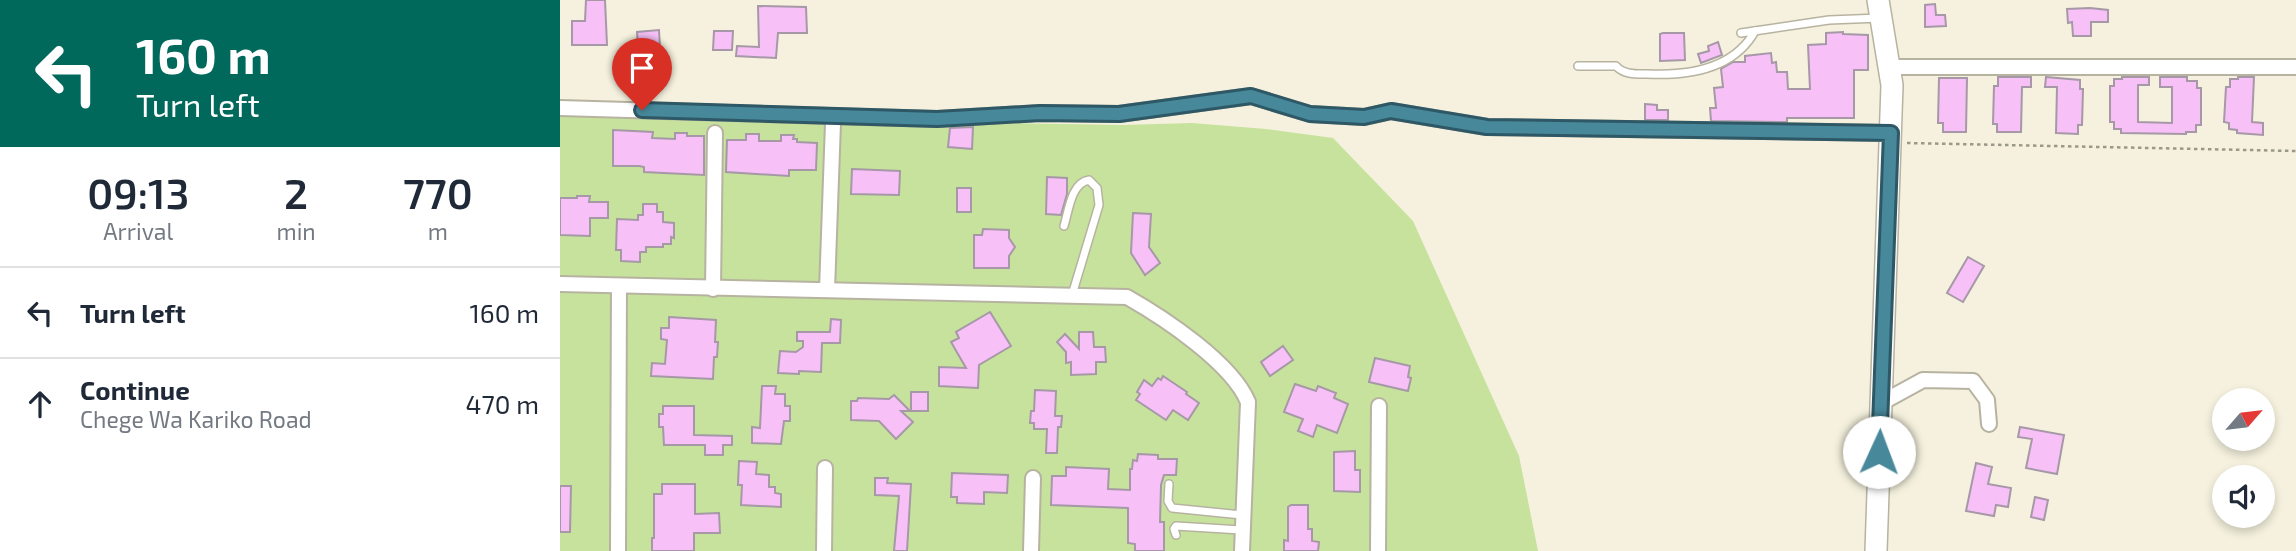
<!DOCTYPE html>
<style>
:root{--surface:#fff;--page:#f6f6f7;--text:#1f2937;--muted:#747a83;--line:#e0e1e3}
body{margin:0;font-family:"Exo 2",sans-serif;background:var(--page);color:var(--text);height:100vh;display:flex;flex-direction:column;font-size:26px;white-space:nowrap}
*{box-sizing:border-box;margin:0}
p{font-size:23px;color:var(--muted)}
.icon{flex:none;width:38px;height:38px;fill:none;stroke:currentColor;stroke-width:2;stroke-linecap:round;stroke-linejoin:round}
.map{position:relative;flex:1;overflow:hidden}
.panel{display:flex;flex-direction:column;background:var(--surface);width:560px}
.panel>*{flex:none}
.banner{background:#00695c;color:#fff;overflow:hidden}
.needle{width:46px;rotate:62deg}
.tools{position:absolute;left:1652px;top:388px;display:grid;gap:14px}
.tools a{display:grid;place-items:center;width:63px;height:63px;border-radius:50%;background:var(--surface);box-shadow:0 4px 10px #0003;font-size:35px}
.pin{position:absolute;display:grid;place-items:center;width:60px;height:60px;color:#fff;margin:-72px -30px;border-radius:50% 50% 50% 0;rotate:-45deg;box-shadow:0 0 7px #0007}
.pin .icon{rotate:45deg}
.me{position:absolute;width:77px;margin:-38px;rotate:2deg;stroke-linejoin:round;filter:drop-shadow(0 0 5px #0008)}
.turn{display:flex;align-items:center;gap:24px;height:147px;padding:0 21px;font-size:32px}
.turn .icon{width:91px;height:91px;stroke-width:2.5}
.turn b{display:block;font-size:49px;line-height:60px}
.eta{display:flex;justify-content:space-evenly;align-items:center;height:119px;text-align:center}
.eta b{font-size:42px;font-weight:600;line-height:49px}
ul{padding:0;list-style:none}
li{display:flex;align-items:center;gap:21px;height:91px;padding:0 21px;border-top:2px solid var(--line)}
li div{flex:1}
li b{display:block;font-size:26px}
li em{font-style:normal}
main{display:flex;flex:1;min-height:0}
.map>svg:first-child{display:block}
.green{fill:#c7e29c}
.building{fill:#f7c1f8;stroke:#a698a6;stroke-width:2}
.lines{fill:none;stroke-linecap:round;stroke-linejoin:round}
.lane-casing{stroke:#b7b3a1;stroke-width:10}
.street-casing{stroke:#b7b3a1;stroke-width:18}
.primary-casing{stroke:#b7b3a1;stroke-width:24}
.path{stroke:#9a9889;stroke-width:2.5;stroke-dasharray:3.5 3.5;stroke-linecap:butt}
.lane{stroke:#fff;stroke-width:7}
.street{stroke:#fff;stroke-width:14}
.primary{stroke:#fff;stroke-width:21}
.route-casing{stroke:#2e5865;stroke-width:18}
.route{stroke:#47889b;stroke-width:12}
</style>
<main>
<section class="panel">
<div class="banner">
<div class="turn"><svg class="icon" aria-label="left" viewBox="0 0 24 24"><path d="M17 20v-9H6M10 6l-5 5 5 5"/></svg><div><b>160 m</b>Turn left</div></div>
</div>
<div class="eta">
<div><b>09:13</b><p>Arrival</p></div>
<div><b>2</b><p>min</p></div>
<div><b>770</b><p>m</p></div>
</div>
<ul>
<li><svg class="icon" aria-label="left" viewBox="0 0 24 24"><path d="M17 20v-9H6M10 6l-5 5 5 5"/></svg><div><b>Turn left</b></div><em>160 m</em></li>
<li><svg class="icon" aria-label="ahead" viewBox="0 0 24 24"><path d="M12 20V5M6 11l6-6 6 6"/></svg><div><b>Continue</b><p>Chege Wa Kariko Road</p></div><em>470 m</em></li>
</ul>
</section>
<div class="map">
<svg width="1736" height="551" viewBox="0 0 1736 551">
<rect width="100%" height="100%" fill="#f5f1de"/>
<path class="green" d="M0 116 563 125 632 123 706 129 773 138 853 221 959 456 978 551H0Z"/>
<g class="building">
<path d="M26 0H45L47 45H12V21H25Z"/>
<path d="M1375 4 1376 15H1385L1386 26 1365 27V5Z"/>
<path d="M198 6 246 7 247 33H218L216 58 176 56 177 46 199 47Z"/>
<path d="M1530 8 1548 10V22H1531V36H1513L1512 22 1508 23 1507 9Z"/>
<path d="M99 30 100 48H88V45L78 46 77 32Z"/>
<path d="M154 31H173L172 50H153Z"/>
<path d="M1283 32V34L1308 35V70H1294V118H1227V122L1151 121 1150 108H1156L1154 88 1163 87 1161 69 1173 62H1185V56L1211 53 1212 63 1216 62 1217 72H1227L1228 89H1250L1248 45 1266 44V33Z"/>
<path d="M1103 33H1124L1125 60 1100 61V34Z"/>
<path d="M1158 42 1162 55 1141 63 1138 54 1149 51 1148 46Z"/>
<path d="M1438 77H1471V87H1462L1461 132H1437V124H1433L1434 86H1438Z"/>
<path d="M1486 77 1520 80V89H1523L1522 125H1518V134L1496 133 1497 87H1485Z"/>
<path d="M1562 77H1589V85H1578V122L1612 123V87H1600V77H1627V81H1637V88H1641V125H1636V132H1626V134L1561 133V129H1554V122H1550V86H1554V79H1562Z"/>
<path d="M1678 77H1694L1692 122 1703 123V135L1677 133V130L1669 129V123L1664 122 1666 87H1670V79H1678Z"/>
<path d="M1379 78H1407L1406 132H1383V123H1378Z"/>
<path d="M1085 104 1097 105V110H1108V120H1085Z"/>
<path d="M413 127 412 149 388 147 390 128Z"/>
<path d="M53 130 93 132 92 138 115 139V133H127V136H144V175L84 172V167L79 166H53Z"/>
<path d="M186 134H199V141H221V135H234L233 139H237V142L257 143 256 170H229V176L166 172 167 140H186Z"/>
<path d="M292 169 340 171 339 195 291 194Z"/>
<path d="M487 177 507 178V194L501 215 486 214Z"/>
<rect x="397" y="188" width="14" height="24"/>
<path d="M17 196H30L29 202H48V218H30V236L0 235V198H17Z"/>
<path d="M83 204H97V212H103V222L114 223V238L111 237V244H103V247H86V252H80V262L61 261V250H56L57 219 78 220V215H83Z"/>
<path d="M573 213 591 214 589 247 600 263 585 275 571 253Z"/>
<path d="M423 229 449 230V238L455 247 449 256V268H414V235H422Z"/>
<path d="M1408 257 1424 266 1403 302 1387 293Z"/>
<path d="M430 312 451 346 419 365 418 388 379 386V367L406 368 391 342 399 338 396 332Z"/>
<path d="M109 317 156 320 155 342H158L157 357H154L153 379 91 376 92 363 105 364 107 340 101 339V328H109Z"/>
<path d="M271 319 281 320 280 343H262L261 372 239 371V374L218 373 220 351 236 352 243 347V341H237V332H270Z"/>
<path d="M519 332H533L534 347H545L546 362H536V374L511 375V362L506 363V352L497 342 505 334 519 349Z"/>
<path d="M723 346 733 360 710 376 701 362Z"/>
<path d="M815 358 850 366 848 377 851 378 848 391 809 382Z"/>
<path d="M603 376 627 392 626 394 639 403 628 420 613 410 606 420 576 400 580 394 577 392 584 380 592 386 598 378 601 380Z"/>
<path d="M735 384 756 391 758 386 776 393 774 398 788 404 777 433 757 425 753 437 738 431 743 419 724 412Z"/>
<path d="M202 386H216L215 394H225V406H230V421H224L221 444 192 443V427L200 428Z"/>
<path d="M475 390 496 391 495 416H502L501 427H498L497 453H486L487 429H474V423H470L471 411H474Z"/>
<rect x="351" y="392" width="17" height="19"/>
<path d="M334 395 350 411H341L353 422 336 439 319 421 291 420V401H297L298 398 329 399Z"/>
<path d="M103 406H134V435L172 436V445H163V455H145V445H104L103 427H99V414H103Z"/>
<path d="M1460 427 1504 435 1497 474 1466 468 1472 439 1458 437Z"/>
<path d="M795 451V470H800V492L774 491V452Z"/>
<path d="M578 454 598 455V459H617L616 475H604L601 485 600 522H604V551H575V544L568 543V508L491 505 492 476H506V467L549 469 548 489 570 490V469H572L573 460 577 461Z"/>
<path d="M179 461 197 462 196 474 209 475V487H215V493L221 494V507L181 505 182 485H178Z"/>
<path d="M1416 463 1432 467 1428 484 1451 488 1448 507 1436 505 1434 516 1406 511Z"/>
<path d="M392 473 448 475 447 493 424 492V504L397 503V497H391Z"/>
<path d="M315 478H328L327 483 351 484 347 551H334L339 496 315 495Z"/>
<path d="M102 484H135V514L159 513 160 533H134V551H92V538H94V494H102Z"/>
<path d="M0 486H11L10 532H0Z"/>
<path d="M1475 497 1488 500 1484 520 1471 517Z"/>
<path d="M731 505H748V529H752V541L759 542 758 551H724V540L728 541V507Z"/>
</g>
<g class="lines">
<g class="lane-casing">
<g id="lane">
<path d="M1181 33 1269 20 1320 18"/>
<path d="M1018 66H1056C1064 75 1077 74 1087 74 1128 76 1174 69 1195 31"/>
<path d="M504 226C509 210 511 183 529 180L537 188 539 205 512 295"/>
<path d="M609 484 608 501 612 508 682 515"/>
<path d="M616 535 614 529 616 526 681 530"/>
</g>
</g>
<g class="street-casing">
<g id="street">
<path d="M1330 67H1736"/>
<path d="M0 108 377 119 480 113 559 114 691 96 750 114 804 117 831 111 927 127 1331 133"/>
<path d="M0 284 567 297C604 318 672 363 688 402L682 551"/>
<path d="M153 289 155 133"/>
<path d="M267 290 273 123"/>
<path d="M1321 403 1363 380 1413 381 1427 400 1429 424"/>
<path d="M58 551 59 286"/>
<path d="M264 551 265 468"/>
<path d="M471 551 473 478"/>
<path d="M818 551 819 406"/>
</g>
</g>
<g class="primary-casing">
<path id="primary" d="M1316 551 1332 85 1318 0"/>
</g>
<path class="path" d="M1347 143 1736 151"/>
<use href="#lane" class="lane"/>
<use href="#street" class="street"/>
<use href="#primary" class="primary"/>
</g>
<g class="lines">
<g class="route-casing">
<path id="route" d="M82 110 377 119 480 113 559 114 691 96 750 114 804 117 831 111 927 127 1331 133 1319 452"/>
</g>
<use href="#route" class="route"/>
</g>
</svg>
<div class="tools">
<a><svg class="needle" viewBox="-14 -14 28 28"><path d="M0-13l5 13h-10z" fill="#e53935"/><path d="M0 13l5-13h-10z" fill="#747a83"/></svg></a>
<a><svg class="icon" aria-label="sound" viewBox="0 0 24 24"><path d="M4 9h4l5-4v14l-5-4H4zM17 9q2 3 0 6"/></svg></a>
</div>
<div class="pin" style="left:82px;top:110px;background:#d93025"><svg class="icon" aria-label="arrive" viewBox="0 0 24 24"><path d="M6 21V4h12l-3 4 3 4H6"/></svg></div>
<svg class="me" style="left:1319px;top:452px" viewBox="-20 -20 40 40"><circle r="19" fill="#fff"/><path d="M0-13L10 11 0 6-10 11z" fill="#47889b"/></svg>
</div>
</main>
